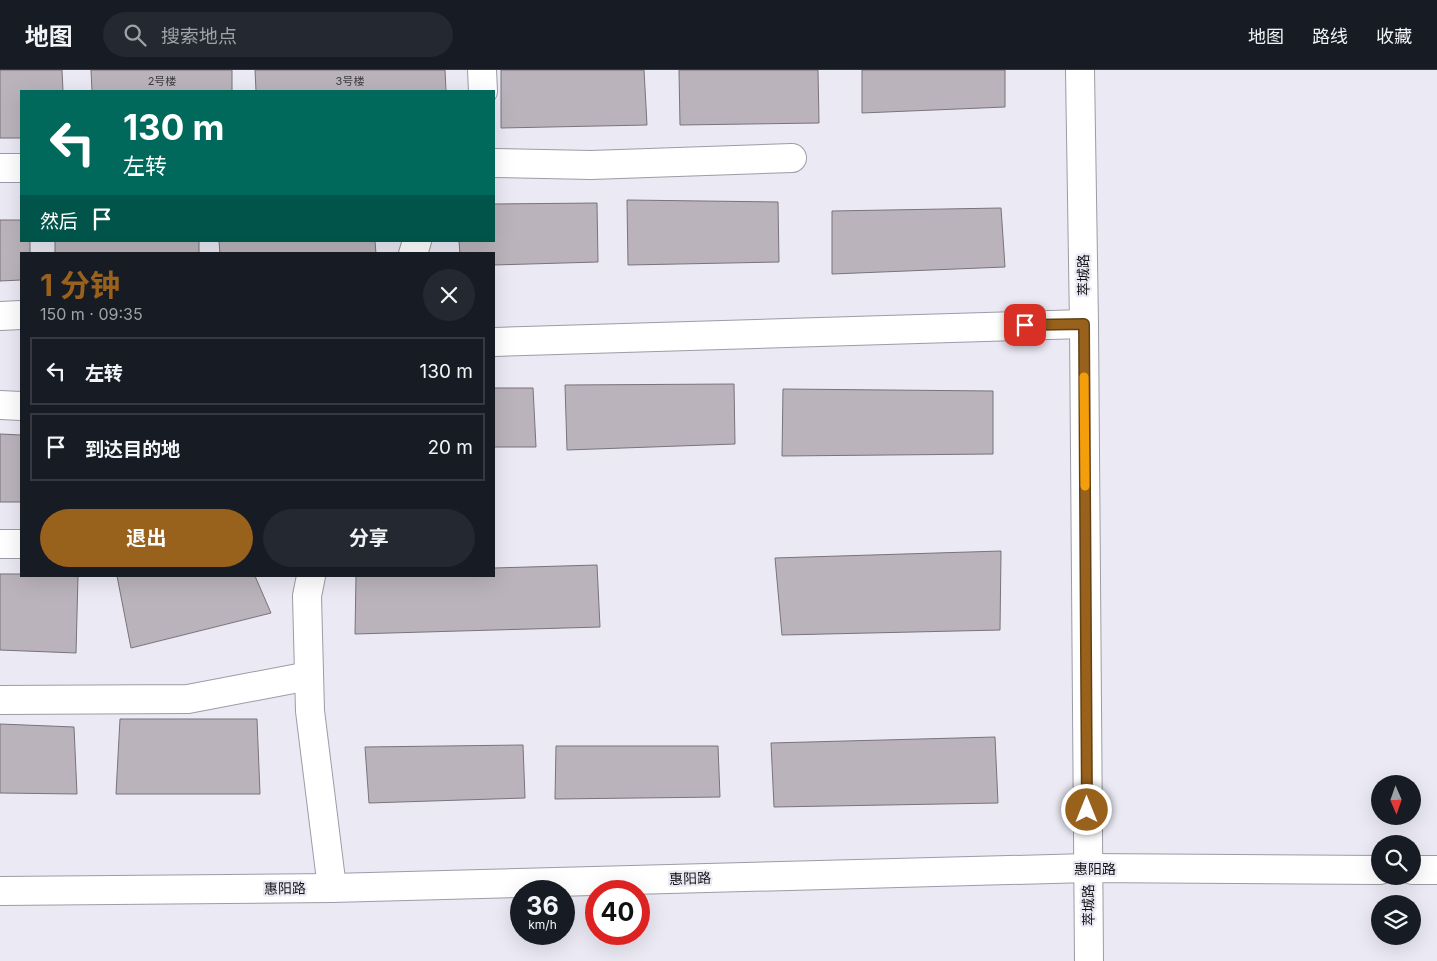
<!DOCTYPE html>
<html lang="zh">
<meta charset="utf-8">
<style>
:root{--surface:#171b24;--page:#242831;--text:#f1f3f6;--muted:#9ea1a6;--line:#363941;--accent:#99621c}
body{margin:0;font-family:Inter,"Noto Sans SC",sans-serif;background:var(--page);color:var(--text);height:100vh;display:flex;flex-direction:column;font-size:19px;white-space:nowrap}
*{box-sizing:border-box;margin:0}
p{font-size:16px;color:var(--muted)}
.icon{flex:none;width:28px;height:28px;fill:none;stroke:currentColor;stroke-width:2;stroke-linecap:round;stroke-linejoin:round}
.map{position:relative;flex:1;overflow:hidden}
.sheet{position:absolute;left:20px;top:182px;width:475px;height:325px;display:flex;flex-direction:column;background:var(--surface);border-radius:0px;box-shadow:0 5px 20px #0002}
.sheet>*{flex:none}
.guide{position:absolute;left:20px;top:20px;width:475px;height:152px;border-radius:0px;box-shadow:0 5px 20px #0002;background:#00695c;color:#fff;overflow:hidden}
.needle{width:32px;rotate:178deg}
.tools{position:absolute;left:1371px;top:705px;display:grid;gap:10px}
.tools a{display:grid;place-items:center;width:50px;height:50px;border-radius:50%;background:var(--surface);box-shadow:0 5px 20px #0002;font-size:25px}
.speed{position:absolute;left:510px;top:810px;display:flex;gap:10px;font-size:25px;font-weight:700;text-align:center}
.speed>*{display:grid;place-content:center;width:65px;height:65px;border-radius:50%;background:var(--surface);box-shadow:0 5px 20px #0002;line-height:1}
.speed small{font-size:12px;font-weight:400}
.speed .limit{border:8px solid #d22;background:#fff;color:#111}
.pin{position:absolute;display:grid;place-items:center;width:42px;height:42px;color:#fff;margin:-21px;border-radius:10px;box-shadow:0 2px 8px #0006}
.me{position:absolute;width:55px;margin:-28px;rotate:0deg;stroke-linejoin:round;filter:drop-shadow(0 0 4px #0008)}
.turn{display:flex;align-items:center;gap:18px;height:105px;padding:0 20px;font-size:22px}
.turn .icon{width:65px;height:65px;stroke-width:2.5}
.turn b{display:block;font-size:35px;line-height:42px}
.then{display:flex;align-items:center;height:48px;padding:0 20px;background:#0003;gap:10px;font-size:19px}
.round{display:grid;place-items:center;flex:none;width:52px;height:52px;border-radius:26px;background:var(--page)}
.summary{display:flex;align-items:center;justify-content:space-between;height:85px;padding:0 20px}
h1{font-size:30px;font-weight:700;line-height:38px;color:var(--accent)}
.button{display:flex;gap:10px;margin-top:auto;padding:10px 20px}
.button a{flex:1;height:58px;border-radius:30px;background:var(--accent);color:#fff;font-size:20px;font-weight:700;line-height:58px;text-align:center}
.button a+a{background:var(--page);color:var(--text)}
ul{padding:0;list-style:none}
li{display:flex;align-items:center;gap:15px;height:68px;margin:0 10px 8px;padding:0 10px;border:2px solid var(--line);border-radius:0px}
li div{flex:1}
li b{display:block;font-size:19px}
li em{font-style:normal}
header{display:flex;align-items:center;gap:30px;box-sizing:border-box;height:70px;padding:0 25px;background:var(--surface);border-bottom:1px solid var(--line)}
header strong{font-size:24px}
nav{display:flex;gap:28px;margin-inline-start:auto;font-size:18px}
.search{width:350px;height:45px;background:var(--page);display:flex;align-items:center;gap:12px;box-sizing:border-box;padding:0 18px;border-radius:28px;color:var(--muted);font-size:19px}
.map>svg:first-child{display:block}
.building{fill:#bab3bb;stroke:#79737b}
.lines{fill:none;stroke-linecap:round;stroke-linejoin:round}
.street-casing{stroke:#9c9ca6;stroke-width:30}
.secondary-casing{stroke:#9c9ca6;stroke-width:30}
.street{stroke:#fff;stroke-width:28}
.secondary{stroke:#fff;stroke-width:28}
.route-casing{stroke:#634012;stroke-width:12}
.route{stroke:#99621c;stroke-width:9}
.slow{stroke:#f59e0b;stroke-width:9}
.labels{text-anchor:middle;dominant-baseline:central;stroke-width:4.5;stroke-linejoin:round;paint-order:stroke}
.number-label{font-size:11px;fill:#3e3c40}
.street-label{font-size:14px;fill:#141417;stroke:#eae9f4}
</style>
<header>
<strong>地图</strong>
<div class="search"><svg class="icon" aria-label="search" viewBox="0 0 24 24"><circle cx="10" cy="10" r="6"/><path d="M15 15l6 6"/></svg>搜索地点</div>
<nav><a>地图</a><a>路线</a><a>收藏</a></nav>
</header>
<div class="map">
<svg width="1437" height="891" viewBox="0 0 1437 891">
<rect width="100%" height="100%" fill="#eae9f4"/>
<g class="building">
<path d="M0 0H62L63 21H21V68H0Z"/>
<path d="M91 0H232V21H92Z"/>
<path d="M255 0H445L446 21H256Z"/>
<path d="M501 0H644L647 55 501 58Z"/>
<path d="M679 0H818L819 53 680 55Z"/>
<path d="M862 0H1005V37L862 43Z"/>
<path d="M627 130 778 132 779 192 628 195Z"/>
<path d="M597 133 598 192 494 195V184H460L459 171H494V134Z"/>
<path d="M1001 138 1005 197 832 204V141Z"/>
<path d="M0 150H21V171H30V184H21V210L0 211Z"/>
<rect x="55" y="171" width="144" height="13"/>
<path d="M219 171H375L376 184H220Z"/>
<path d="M734 314 735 374 567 380 565 315Z"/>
<path d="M494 318H533L536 377H494Z"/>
<path d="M783 319 993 321V384L782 386Z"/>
<path d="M0 364 21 365V432H0Z"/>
<path d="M1001 481 1000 560 782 565 775 488Z"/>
<path d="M597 495 600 557 355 564 356 506H494V498Z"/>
<path d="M0 504H21V506H78L76 583 0 580Z"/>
<path d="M117 506H255L271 543 131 578Z"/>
<path d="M120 649H257L260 724H116Z"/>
<path d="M0 654 74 657 77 724 0 723Z"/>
<path d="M995 667 998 733 774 737 771 673Z"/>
<path d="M523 675 525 728 369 733 365 677Z"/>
<path d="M556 676H718L720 727 555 729Z"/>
</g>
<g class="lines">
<g class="street-casing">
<g id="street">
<path d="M482 0 483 21"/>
<path d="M494 93 591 95 792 88"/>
<path d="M0 98H21"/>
<path d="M413 184 417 171"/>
<path d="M0 246 21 245"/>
<path d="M494 272 1084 254"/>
<path d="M0 335 21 336"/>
<path d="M0 474H21"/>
<path d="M311 506 307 526 310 641 332 818"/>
<path d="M0 630 188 629 309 606"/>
</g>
</g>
<g class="secondary-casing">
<g id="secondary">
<path d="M1080 0 1084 254 1089 891"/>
<path d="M1412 800H1437"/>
<path d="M0 821 332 818 1088 798 1380 800"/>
</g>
</g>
<use href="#street" class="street"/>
<use href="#secondary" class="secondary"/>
</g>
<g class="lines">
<g class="route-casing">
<path id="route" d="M1025 255 1084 254 1087 740"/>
</g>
<use href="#route" class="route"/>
<path class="slow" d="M1084 307 1085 416"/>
</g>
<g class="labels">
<g class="number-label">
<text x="162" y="11">2号楼</text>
<text x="350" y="11">3号楼</text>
</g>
<g class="street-label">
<text transform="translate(1083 205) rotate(-91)">萃城路</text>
<text x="1095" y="798">惠阳路</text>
<text transform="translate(690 808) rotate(-2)">惠阳路</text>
<text transform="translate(285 818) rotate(-1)">惠阳路</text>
<text transform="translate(1088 835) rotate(-91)">萃城路</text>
</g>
</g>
</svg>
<div class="tools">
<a><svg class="needle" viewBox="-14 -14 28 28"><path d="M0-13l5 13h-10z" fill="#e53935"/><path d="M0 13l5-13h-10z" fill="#9ea1a6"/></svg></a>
<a><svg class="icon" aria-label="search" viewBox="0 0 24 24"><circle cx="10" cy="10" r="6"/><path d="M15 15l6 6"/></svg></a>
<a><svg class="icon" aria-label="layers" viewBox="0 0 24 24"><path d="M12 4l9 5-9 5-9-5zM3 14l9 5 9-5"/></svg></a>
</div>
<div class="speed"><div>36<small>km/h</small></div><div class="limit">40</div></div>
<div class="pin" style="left:1025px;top:255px;background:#d93025"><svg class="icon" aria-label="arrive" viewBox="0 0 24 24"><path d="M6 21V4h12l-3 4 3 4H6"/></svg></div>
<svg class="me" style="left:1087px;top:740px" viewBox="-20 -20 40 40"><circle r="17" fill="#99621c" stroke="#fff" stroke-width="3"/><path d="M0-11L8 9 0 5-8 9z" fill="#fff"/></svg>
<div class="guide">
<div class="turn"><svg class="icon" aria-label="left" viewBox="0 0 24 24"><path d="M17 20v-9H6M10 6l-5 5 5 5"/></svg><div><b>130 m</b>左转</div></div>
<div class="then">然后<svg class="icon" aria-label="arrive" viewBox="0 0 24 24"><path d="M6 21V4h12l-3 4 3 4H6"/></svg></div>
</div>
<section class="sheet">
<div class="summary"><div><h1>1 分钟</h1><p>150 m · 09:35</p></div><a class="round"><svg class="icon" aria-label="close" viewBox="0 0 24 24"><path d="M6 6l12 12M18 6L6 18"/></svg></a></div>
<ul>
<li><svg class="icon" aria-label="left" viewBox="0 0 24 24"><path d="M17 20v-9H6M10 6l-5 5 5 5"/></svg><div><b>左转</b></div><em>130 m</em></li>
<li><svg class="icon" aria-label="arrive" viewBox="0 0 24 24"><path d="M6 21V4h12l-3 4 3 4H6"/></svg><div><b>到达目的地</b></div><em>20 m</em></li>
</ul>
<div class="button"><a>退出</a><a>分享</a></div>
</section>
</div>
